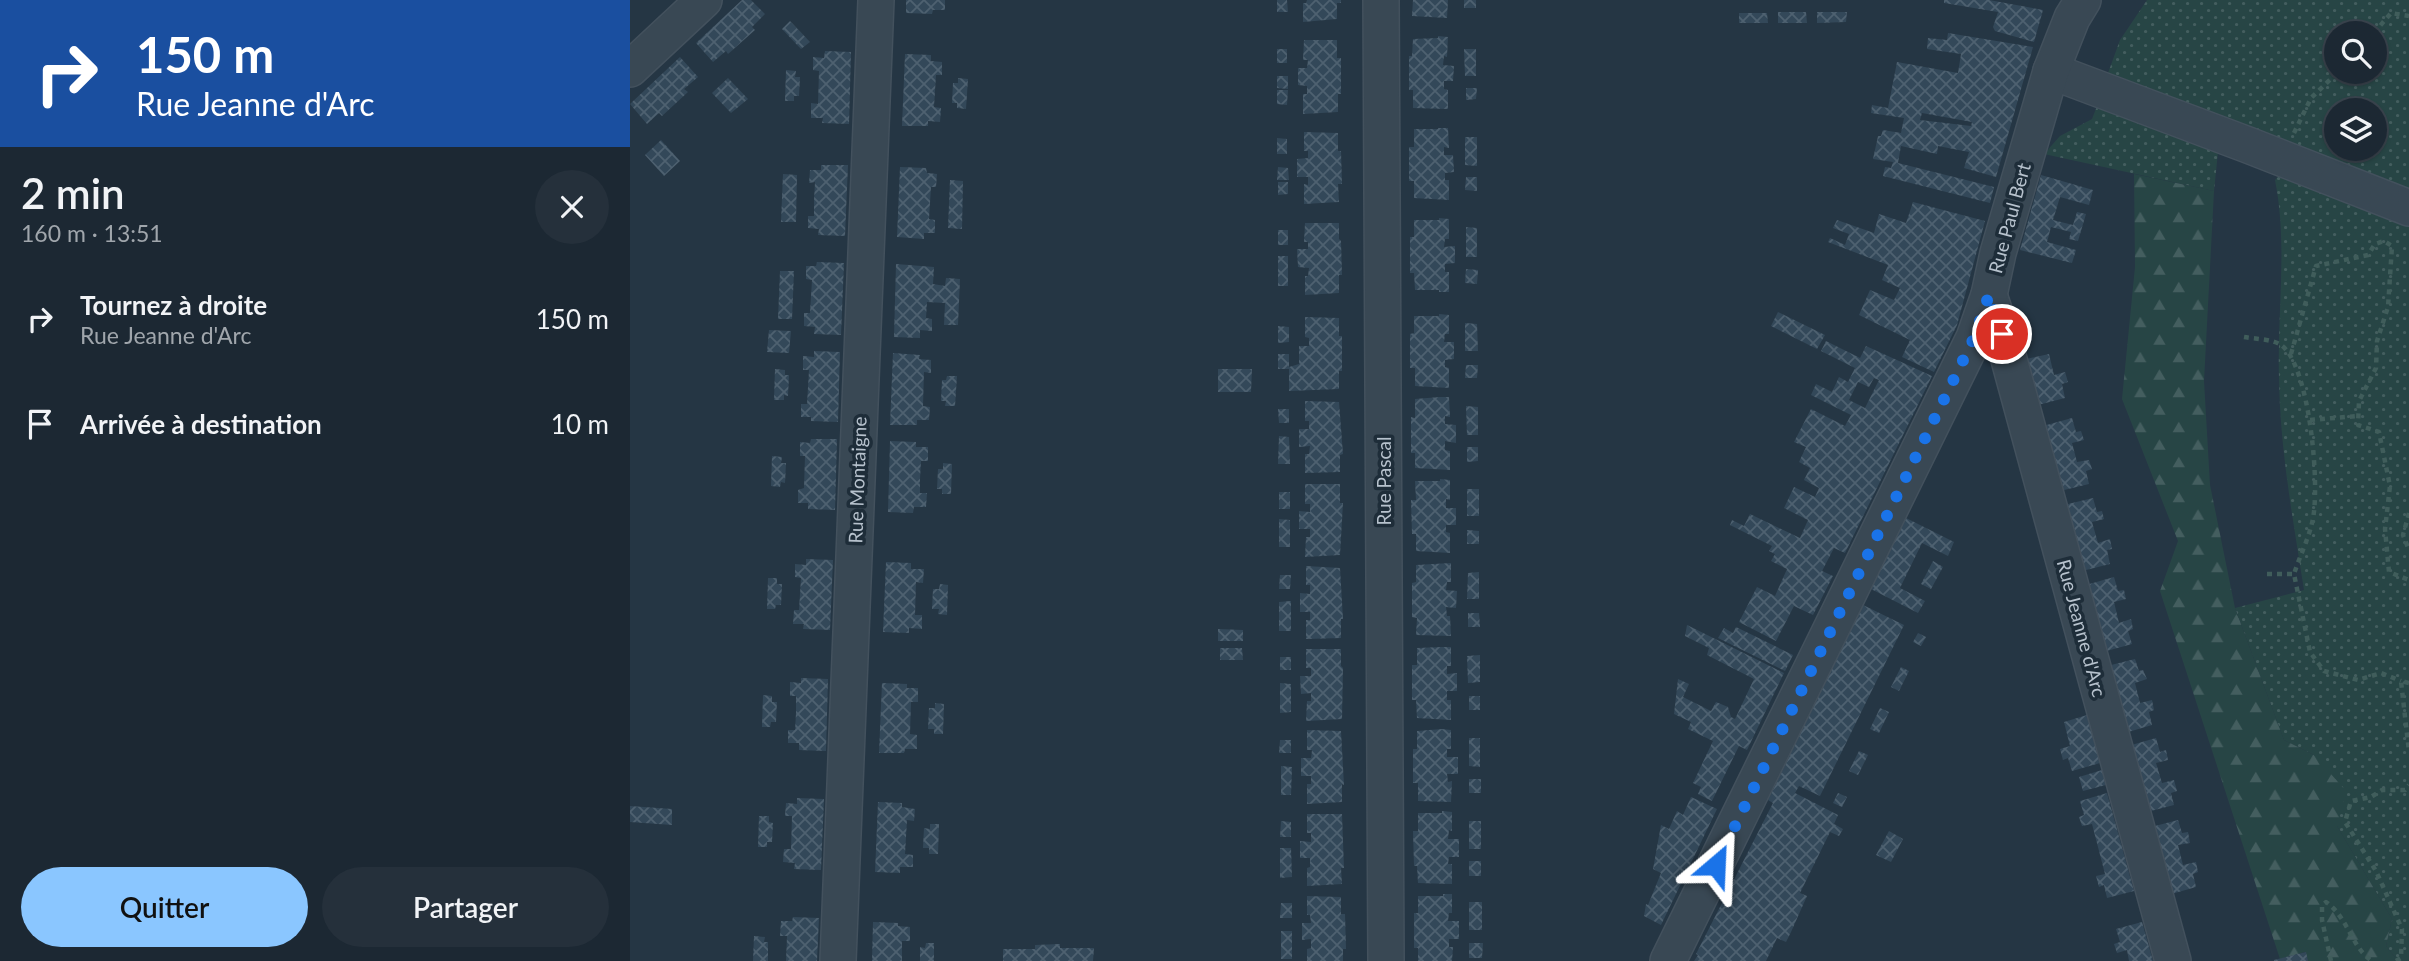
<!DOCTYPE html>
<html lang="fr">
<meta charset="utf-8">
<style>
:root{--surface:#1c2833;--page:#25303b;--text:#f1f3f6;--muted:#a0a6ac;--line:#3a444e;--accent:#8ac6ff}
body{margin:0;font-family:Lato,sans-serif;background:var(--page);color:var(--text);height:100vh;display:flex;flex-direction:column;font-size:26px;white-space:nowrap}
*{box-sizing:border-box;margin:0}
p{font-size:23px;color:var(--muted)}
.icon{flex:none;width:38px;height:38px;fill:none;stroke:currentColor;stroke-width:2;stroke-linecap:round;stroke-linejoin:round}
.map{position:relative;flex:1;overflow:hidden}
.side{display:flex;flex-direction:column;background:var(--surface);width:630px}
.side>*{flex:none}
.banner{background:#1a4fa0;color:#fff;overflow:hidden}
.controls{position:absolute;left:1694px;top:21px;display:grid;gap:14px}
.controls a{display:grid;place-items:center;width:63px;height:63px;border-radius:50%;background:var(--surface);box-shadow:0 2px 5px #0004,0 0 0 2px var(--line);font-size:35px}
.pin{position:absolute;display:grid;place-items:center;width:60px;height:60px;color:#fff;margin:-30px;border:4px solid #fff;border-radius:50%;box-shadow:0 2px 7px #0007}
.me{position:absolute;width:77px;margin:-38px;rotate:26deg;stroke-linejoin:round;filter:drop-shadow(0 0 5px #0008)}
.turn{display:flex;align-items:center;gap:24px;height:147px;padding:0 21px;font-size:32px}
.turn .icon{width:91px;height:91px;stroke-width:2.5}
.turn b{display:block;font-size:49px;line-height:60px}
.round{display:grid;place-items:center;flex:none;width:74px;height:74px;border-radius:37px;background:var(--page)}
.head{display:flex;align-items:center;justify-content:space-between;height:119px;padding:0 21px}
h1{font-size:42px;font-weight:600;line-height:52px}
.action{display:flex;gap:14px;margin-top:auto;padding:14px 21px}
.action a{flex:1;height:80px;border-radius:42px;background:var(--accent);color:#111;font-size:28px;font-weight:600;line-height:80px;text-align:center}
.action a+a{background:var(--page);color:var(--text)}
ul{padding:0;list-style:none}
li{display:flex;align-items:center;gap:21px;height:105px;padding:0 21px}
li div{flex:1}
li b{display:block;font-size:26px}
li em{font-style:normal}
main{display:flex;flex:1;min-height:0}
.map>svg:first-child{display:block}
.grass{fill:url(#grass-dots);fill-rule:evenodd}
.forest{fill:url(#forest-firs)}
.building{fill:url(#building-cross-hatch);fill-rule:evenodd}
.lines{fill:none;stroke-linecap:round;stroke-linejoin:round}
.minor-casing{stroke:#43515d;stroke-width:38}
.path{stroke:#405d5b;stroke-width:4.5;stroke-dasharray:5 5;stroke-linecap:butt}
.minor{stroke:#394854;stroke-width:35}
.route{stroke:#1a73e8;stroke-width:12;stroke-dasharray:0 21.6}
.labels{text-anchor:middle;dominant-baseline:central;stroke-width:7;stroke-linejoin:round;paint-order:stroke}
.street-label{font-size:19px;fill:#b7c2cd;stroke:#1e2d39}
</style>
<main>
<section class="side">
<div class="banner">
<div class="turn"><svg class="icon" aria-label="right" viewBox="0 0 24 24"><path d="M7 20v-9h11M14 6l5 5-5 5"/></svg><div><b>150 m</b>Rue Jeanne d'Arc</div></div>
</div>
<div class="head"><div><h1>2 min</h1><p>160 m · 13:51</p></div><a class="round"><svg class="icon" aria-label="close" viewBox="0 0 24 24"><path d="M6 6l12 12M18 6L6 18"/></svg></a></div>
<ul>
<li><svg class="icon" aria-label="right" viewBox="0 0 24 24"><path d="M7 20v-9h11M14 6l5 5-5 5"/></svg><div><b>Tournez à droite</b><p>Rue Jeanne d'Arc</p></div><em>150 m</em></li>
<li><svg class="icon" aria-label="arrive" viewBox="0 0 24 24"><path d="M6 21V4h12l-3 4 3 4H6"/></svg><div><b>Arrivée à destination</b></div><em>10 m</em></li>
</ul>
<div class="action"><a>Quitter</a><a>Partager</a></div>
</section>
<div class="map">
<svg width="1779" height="961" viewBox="0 0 1779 961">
<defs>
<pattern id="grass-dots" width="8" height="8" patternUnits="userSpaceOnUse" patternTransform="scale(1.75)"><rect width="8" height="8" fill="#274545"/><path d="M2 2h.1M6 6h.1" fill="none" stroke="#445e5f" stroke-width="1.8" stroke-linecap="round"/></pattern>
<pattern id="forest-firs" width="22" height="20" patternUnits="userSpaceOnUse" patternTransform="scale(1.75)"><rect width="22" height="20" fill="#274545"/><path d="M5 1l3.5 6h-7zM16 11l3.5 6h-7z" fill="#445e5f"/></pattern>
<pattern id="building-cross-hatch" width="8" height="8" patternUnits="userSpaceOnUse" patternTransform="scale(1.75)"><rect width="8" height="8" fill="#334859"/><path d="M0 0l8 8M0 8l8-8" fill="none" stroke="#4e6170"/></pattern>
</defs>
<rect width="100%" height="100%" fill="#253644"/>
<g class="grass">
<path d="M1517 0H1779V194L1478 73 1490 40ZM1706 33H1745V72H1706ZM1706 110H1745V149H1706Z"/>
<path d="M1467 106 1588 152 1584 191 1414 154 1430 136 1462 119Z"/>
<path d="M1652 172 1779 222V961H1768L1756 946 1762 919 1707 826 1684 755 1654 740 1605 608 1674 590C1663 520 1650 449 1649 378 1647 312 1658 245 1645 180Z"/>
</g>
<path class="forest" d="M1504 174 1584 191 1574 381 1580 485 1605 608 1654 740 1684 755 1716 791 1707 826 1762 919 1756 946 1768 961H1678L1675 952 1650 959 1530 591 1548 541 1492 399 1505 267Z"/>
<g class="building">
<path d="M112 0H121L135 14 122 27 125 30 98 54 96 51 83 62 66 43Z"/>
<path d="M276 0H315V10H303L302 14 276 13Z"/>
<path d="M647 0H657L658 12H647Z"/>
<path d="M677 0H711V3H707V19L673 22V3H676Z"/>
<path d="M783 0H818L817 18 782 16Z"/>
<rect x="834" y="0" width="12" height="8"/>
<path d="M1314 0H1359L1413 10 1404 42 1365 31 1363 27 1368 12 1314 3Z"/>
<path d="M1148 12H1176L1177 23H1148Z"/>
<path d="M1187 12H1217L1216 22 1187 23Z"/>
<path d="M1109 13H1137L1138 23H1109Z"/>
<path d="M160 21 180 42 171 49 152 29Z"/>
<path d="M1318 33 1403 47 1366 177 1334 168 1339 152 1308 146 1307 154 1271 146 1268 163 1364 187 1360 203 1253 176 1255 167 1261 168 1263 162 1243 159 1248 136H1251L1253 130 1271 133 1274 118 1241 113 1242 105 1258 108 1267 62 1328 73 1331 54 1297 49 1298 38 1317 40ZM1292 113 1342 122 1341 126 1290 120Z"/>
<path d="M808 36 818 37 817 57 814 56 813 65 824 66 823 81H814V89L818 90V109L783 108V90H779V56H782L783 39 808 38Z"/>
<path d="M674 40H707V58H711V94H708V112L673 114V94H677V86L668 85V68H677L678 60H673Z"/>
<rect x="647" y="49" width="10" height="14"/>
<path d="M834 49H846V76H835Z"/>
<path d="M195 51 221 52 219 124 192 123 193 118H181V103L188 104 189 71 183 70V57L194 58Z"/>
<path d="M275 54 301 55V61L312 62V75H306L304 107 311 108 310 122 298 121V126H272Z"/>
<path d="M50 57 68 77 54 89 58 92 32 116 29 113 17 124 0 104Z"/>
<path d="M156 70 166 71 165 77H170L169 96H164V101H155Z"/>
<path d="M647 76H658V89L647 88Z"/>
<path d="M98 78 118 99 101 113 82 93Z"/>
<path d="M328 78 338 79 336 109 327 108V103H322L323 83H328Z"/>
<path d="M836 88H847L846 99 836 100Z"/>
<path d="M647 90H658L657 105 647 104Z"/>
<path d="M808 128H818L819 148 814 147V155H823L824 172 815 173V180H819V200L784 198V181H779V147H784V129H808Z"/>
<path d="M674 132 708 133V151H711L712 184H708L709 202 674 204V184L678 185V177H667V159L678 158V151H674Z"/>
<path d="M835 137H847V166L835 165Z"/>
<path d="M647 138 657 139V154H647Z"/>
<path d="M31 140 50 161 34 176 15 155Z"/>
<path d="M191 165H218L215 236 188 235 189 229 178 228V216H184V200L185 182 179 183 180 170H191Z"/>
<path d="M270 167 296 168 297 173 307 174 306 187H301L299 219 305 220V233H294V239L267 237Z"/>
<path d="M648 167 658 168 659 180H647Z"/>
<path d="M153 174 167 175 166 222H151Z"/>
<path d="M1411 175 1463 190 1459 205 1430 197 1423 220 1443 225 1447 212 1456 214 1448 241 1439 239 1441 232 1421 227 1417 242 1446 250 1442 263 1390 250Z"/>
<path d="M836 177H847V191L835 190Z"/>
<path d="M320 180 333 181 332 229 318 228Z"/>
<path d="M648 182H658V194L648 195Z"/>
<path d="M1283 202 1355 221 1327 325 1304 372 1272 357 1280 340 1229 315 1240 290 1264 300 1270 288 1252 280 1258 265 1198 242 1200 238 1215 245 1219 234 1203 228 1207 220 1244 233 1249 214 1276 223Z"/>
<path d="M809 218 819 219V239H815L814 247 825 246V263L815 264V272H819V292H809V290H785L784 273H780V237H784V220H809Z"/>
<path d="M675 223H709V239L711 241 712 275H709V293L675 295V276H678L679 268 668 267 667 249H678V242H674Z"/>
<path d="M836 227 847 228V257H836Z"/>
<rect x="648" y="230" width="10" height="15"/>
<rect x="648" y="256" width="10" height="30"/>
<path d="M187 262 214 263 211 335 184 334 185 327 174 326V313H180L182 280 176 279V266H186Z"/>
<path d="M266 264 304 267 303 284 315 286 316 278 330 279 328 325H314L315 303 297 302 296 318 302 319V331L290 330V338L264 337Z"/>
<path d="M836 269 848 270 847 284 835 283Z"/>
<path d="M150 271H164L162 319H148Z"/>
<path d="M1148 312 1195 335 1187 349 1141 326Z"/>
<path d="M809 314 819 315V334H815L814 342H824V359L815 360V367L819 368V388L785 386V368H780V334L784 333V316H809Z"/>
<path d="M675 317 709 318V336H712V371H709V389L659 391V369H648V354H659V367L669 364V346H679V338L675 337Z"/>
<path d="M835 323 847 324 848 351H835Z"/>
<path d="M648 326 659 327V342L648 343Z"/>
<path d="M139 330 161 331 159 353 137 352Z"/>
<path d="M1196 341 1230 358 1236 346 1302 376 1215 553 1204 548 1192 571 1203 576 1183 615 1164 606 1146 641 1109 622 1127 587 1145 596 1157 569 1141 561 1145 554 1139 551 1142 546 1100 525 1102 520 1114 526 1120 514 1170 538 1178 520 1154 508 1164 487 1185 497 1189 488 1174 480 1180 468 1169 462 1176 447 1164 442 1181 409 1215 426 1221 415 1181 395 1186 384 1202 392 1209 377 1218 382 1225 368 1191 351ZM1244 378 1249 380 1235 408 1219 400 1228 382 1239 387Z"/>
<path d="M184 351 210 352 208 422 181 421V417H171V404H177L179 370H173V356L184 357Z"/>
<path d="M263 353 290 355 289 359 301 360V373L294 372 293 406 300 407 299 420H287V425H260Z"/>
<path d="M1419 354 1424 375 1435 372 1438 382 1432 384 1435 398 1408 405 1396 359Z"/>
<path d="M836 365H848L847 378H835Z"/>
<path d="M145 369 155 370V375H159L158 396 154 395V400H144Z"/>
<path d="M588 369H622L621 392H588Z"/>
<path d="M317 376H327L325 406H315L316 401H311L312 380H316Z"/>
<path d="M810 397H819L820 417 815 416V424L826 425V443L815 441V450L820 451V470L785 468V453H781V417L785 418V399Z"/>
<path d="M675 401 709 402 713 454 710 455V472L675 473V454H679L680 446 669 447V429H679V421H675Z"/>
<path d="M836 406 848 407V435H837Z"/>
<path d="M648 409H659V423H649Z"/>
<path d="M1442 418 1446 432 1451 431 1454 440 1442 443 1447 462 1459 460 1462 469 1456 471 1459 484 1430 491 1413 426Z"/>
<path d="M649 436 659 437 660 464H648Z"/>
<path d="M181 439H207L205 510 178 509V503H168V490L174 488 175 456H170V442L180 443Z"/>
<path d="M260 441 286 442V447H298V461H291L290 479V493H297L296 507H284L283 513 258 512Z"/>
<path d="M837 447H848V461L837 462Z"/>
<path d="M142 456 152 457 151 463H156L155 483 151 482 150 487 141 486Z"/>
<path d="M313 463 322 464 321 494H312V489H307L308 469H313Z"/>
<path d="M810 479 820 480V500L816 499V508H826V525H816V532L820 533V553L786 551V534H782L781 500H786L785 481H810Z"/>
<path d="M675 484H710V503H713L710 555 675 557 676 537H680V529H669V511L680 512V504H675Z"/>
<rect x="837" y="489" width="12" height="27"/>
<rect x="649" y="492" width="11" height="17"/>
<path d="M1463 498 1467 512 1472 511 1474 519 1462 522 1468 543 1480 539 1482 549 1477 550 1480 564 1452 571 1434 505Z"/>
<path d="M1276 518 1324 542 1318 556 1292 543 1270 588 1295 601 1288 613 1241 589Z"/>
<path d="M649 519 660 520V547H649Z"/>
<path d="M837 530 849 531V544H837Z"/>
<path d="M176 559 203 560 200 630 173 629 174 624H163L164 610H169L171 578 165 577V564L176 565Z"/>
<path d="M1303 561 1313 567 1301 589 1291 584Z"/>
<path d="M256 562 281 563V569H294L293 583 286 582 285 615H292V629L279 628V633L253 632Z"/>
<path d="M821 563V582H817L816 590 827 591 826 608 816 607 817 616H820L821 636 786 635 787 618 782 617V583L786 582V565Z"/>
<path d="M676 566 710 568 713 619H711V638L676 639V620H680V612H670V593L680 594V585H676Z"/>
<path d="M849 572V599H837L838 573Z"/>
<path d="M650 575H661L660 589H649Z"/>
<path d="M1484 577 1488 591 1494 590 1496 599 1484 602 1489 623 1501 619 1503 629 1498 631 1502 644 1473 652 1456 585Z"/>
<path d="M138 578H147V584H152L151 605H146L145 609H137Z"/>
<path d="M310 584 318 585 317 615 308 614 309 609H302L303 589H309Z"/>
<path d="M661 601V631H649V602Z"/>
<path d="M1233 605 1274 625 1190 796 1169 786 1165 793 1208 815 1204 824 1213 829 1209 836 1200 832 1170 893 1177 896 1161 932 1156 942 1147 938 1136 961H1064L1068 955 1066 954 1143 803 1138 800Z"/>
<path d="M838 613H849L850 627H838Z"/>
<path d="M1057 625 1154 673 1117 750 1109 746 1082 801 1068 794 1071 787 1063 783 1083 741 1058 729 1061 722 1044 714 1048 679 1059 684 1053 697 1081 711 1086 702 1098 707 1101 717 1105 719 1124 679 1077 655 1079 648 1055 636Z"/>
<path d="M1106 627 1163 655 1155 671 1088 638 1094 628 1103 633Z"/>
<path d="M588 629 613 630V641H588Z"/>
<path d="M1288 633 1296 637 1291 646 1283 642Z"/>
<path d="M811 647H821V666H817V674L827 673V691H817V700H821V720L787 718 786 700H782V665H787V648Z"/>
<path d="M590 648H612L613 660H590Z"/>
<path d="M676 649H711V666L713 668 712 719 676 721 677 701H681V693L671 694 670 676H681V668H676Z"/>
<path d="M850 655V682L838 683 837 656Z"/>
<rect x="650" y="657" width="11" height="13"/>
<path d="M1505 659 1509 671 1513 670 1517 679 1505 683 1510 703 1522 700 1524 710 1519 712 1522 725 1495 733 1477 666Z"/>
<path d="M1271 667 1279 671 1269 691 1261 687Z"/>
<path d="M171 678 198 679 196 751 169 750V743H158V730H165L166 713V696H160V682L171 683Z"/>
<path d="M252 683 277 684V688H288V702H281L280 734 287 735V749H275L274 753H249Z"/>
<path d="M650 683 661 684V712L650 713Z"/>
<path d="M133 695 142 696V702H147L146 722H141L140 727H132Z"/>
<rect x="839" y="696" width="11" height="14"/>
<path d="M305 703 314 704 313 734H304V729H298L299 708H305Z"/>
<path d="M1250 708 1259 712 1249 733 1240 729Z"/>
<path d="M1457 715 1470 763 1442 771 1438 758 1433 760 1430 749 1440 746 1434 722Z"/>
<path d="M812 729 821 730V749H817V757H828V774H817L818 782 822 781 821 802 788 801V783H783V749H787V731Z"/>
<path d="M677 730 711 731 714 785 712 784V802L677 804V784H681V776H671V758H681L682 750H677Z"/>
<path d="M839 738H850V767L839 766Z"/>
<path d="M1526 738 1530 752 1536 750 1538 760 1526 763 1532 783 1544 780 1547 791 1541 793 1544 805 1517 812 1498 746Z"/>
<path d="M650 740H661V753H649Z"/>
<path d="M1229 751 1238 755 1228 775 1219 771Z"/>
<path d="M651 766 662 767 661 795H651Z"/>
<path d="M1472 770 1476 785 1453 791 1449 777Z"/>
<rect x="839" y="779" width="12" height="14"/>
<path d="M1208 793 1217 797 1212 807 1203 803Z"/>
<path d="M1477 793 1504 891 1477 898 1474 885 1469 887 1466 876 1475 874 1462 824 1452 826 1449 817 1454 815 1450 801Z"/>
<path d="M1061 797 1087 809 1031 925 1014 916 1016 904 1018 905 1031 873 1023 869 1031 825 1039 829 1047 811 1053 815Z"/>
<path d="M167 798 194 799 191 870 164 869 165 863 153 862 154 849H161L162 816H155L156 803 167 804Z"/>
<path d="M248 802 272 803V807L285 809 284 821 277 820 275 854 283 855V867H270V873L245 872Z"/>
<path d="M0 806 42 809V825L0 822Z"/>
<path d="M812 811 822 812V831L819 830 818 839H829V857H819L818 864H822V884L788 883 787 866H784L783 831H788V813H812Z"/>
<path d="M677 814H712L714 868H711L712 884 677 886V868L680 867V858H670V841L681 842V833H677Z"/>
<path d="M129 816H139V822L143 823 142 842H137V847H128Z"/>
<path d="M1548 820 1552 833 1558 832 1560 843 1548 845 1553 865 1566 862 1568 872 1563 874 1566 887 1538 895 1521 827Z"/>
<path d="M651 821 661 822V837H650Z"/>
<rect x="839" y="821" width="12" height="28"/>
<path d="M300 824H309L308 854H299V848H293L294 828 300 829Z"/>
<path d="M1259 831 1273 839 1261 862 1246 855Z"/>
<path d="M650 848H661L662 877 650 878Z"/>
<rect x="839" y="861" width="12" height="15"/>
<path d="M813 894H822V913H819L818 921H829V939H819V947H823L822 961H788V948H784V913H788V896H813Z"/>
<path d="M677 896 711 897V914H715L716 949H713V961H677V949L681 948V939L672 940V923H681L680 915H677Z"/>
<rect x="839" y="902" width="13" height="28"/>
<path d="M651 903H662V918H650Z"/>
<path d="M163 917 189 918 187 961H156L157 936H150L151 921H162Z"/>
<path d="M243 922 268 923V926L280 927V941H272V961H242Z"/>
<path d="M1512 922 1523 961H1499L1497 950 1487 953 1484 944 1490 942 1486 929Z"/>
<rect x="651" y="931" width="11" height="28"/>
<path d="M124 936 135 937 134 942H138V961H123Z"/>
<path d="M296 943H304V961H290V947L295 948Z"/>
<path d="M839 943H853L852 958H839Z"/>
<path d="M430 944V948H464L463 961H373V949H405V945Z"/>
<path d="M1676 952 1678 961H1644V960Z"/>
</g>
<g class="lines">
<g class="minor-casing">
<g id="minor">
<path d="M751 0 756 961"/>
<path d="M0 69 74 0"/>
<path d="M1421 71 1618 145 1779 208"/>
<path d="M1359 295 1372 334 1543 961"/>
<path d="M208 961 246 0"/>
<path d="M1038 961 1344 338 1359 295 1368 253 1421 71 1442 18 1453 0"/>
</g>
</g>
<g class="path">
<path d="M1744 33 1761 13 1779 16"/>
<path d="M1664 133 1681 98 1708 72"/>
<path d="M1614 337C1625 339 1642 339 1651 345 1680 365 1691 490 1682 523 1678 540 1669 558 1664 574"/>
<path d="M1661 354 1686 266 1738 255 1745 244 1754 241 1762 246 1758 307 1747 341 1746 368 1729 401 1728 425 1749 432 1760 486 1755 529 1759 572 1779 580"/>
<path d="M1680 420 1728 416"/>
<path d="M1779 513 1773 535 1779 550"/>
<path d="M1637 574H1664L1680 652 1694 671 1728 680 1751 673 1771 681"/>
<path d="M1779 683 1771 681 1779 752"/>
<path d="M1701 961 1692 920V905L1696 902C1718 917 1721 947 1742 961"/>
<path d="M1766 961 1771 958 1772 929 1746 871 1715 822 1721 801 1741 797 1752 790H1775L1779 785"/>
</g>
<use href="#minor" class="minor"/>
</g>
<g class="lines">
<path class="route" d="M1086 865 1344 338 1359 295 1372 334"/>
</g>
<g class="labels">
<g class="street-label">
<text transform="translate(1379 218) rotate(-75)">Rue Paul Bert</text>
<text transform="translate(227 480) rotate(-88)">Rue Montaigne</text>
<text transform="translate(753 481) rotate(-90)">Rue Pascal</text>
<text transform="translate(1452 628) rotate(75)">Rue Jeanne d'Arc</text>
</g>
</g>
</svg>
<div class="controls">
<a><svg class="icon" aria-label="search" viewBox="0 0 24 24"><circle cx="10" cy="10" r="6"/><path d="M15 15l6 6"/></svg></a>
<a><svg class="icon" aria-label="layers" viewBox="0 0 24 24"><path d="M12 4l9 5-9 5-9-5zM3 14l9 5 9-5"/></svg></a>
</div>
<div class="pin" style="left:1372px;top:334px;background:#d93025"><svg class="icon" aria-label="arrive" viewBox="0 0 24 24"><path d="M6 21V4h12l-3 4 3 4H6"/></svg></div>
<svg class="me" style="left:1086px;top:865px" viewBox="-20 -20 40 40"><path d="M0-17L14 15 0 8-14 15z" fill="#1a73e8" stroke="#fff" stroke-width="4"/></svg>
</div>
</main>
